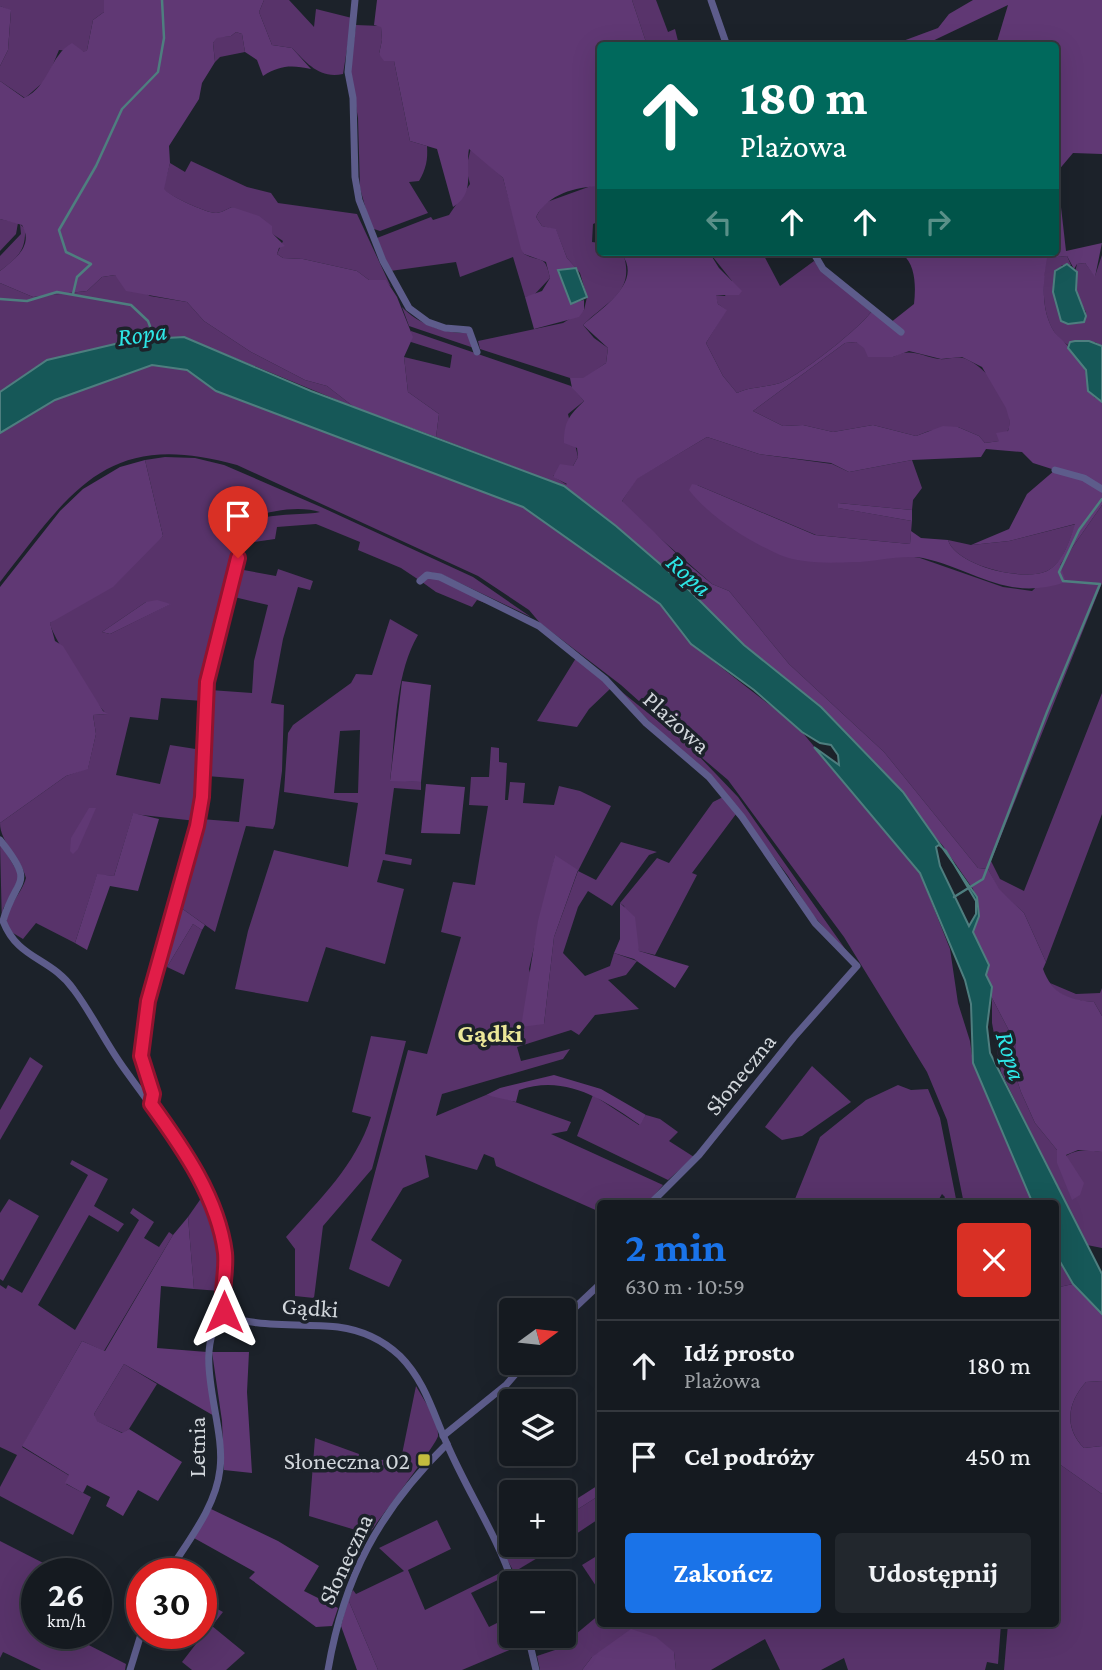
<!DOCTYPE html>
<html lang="pl">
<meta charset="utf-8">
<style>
:root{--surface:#151a20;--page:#22272d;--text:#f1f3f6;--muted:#9da1a5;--line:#34383e;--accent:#1a73e8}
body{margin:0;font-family:"Crimson Pro",serif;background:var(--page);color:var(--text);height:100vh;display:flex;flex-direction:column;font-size:26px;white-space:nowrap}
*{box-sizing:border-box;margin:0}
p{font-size:23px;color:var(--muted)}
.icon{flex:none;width:38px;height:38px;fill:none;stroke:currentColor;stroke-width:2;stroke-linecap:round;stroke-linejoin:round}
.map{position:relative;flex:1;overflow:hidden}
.details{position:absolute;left:597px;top:1200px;width:462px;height:427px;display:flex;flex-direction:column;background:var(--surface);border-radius:7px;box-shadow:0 7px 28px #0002,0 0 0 2px var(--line)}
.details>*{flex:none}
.top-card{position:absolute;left:597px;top:42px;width:462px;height:214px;border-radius:7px;box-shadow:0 7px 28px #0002,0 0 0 2px var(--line);background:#00695c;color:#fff;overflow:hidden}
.needle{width:46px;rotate:75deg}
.controls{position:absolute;left:499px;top:1298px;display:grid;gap:14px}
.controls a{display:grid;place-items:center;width:77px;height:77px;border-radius:7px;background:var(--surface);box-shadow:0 7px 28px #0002,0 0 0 2px var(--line);font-size:35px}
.speed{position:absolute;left:21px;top:1558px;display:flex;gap:14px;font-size:35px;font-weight:700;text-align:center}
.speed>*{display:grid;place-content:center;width:91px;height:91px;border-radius:50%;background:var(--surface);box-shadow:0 7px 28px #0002,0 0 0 2px var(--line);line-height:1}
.speed small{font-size:18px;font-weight:400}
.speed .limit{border:10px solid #d22;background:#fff;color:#111}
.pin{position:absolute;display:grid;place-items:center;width:60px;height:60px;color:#fff;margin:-72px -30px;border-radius:50% 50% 50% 0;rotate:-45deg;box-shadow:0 0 7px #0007}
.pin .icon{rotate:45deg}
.me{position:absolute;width:77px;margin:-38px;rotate:0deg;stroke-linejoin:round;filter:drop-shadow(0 0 5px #0008)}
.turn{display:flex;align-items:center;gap:24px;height:147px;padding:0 28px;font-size:32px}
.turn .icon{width:91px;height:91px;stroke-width:2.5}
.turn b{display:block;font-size:49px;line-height:60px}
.lanes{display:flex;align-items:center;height:66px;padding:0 28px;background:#0003;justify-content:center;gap:35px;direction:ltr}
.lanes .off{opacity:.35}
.round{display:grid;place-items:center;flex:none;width:74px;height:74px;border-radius:7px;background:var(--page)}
.head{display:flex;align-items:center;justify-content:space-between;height:119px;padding:0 28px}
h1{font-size:42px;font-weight:700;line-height:52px;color:var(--accent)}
.cta{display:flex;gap:14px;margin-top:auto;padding:14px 28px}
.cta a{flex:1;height:80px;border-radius:7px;background:var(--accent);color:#fff;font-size:28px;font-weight:700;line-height:80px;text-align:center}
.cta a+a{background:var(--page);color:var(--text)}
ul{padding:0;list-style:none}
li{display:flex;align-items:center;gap:21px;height:91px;padding:0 28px;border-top:2px solid var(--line)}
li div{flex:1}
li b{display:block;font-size:26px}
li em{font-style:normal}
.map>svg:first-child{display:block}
.green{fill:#58336a;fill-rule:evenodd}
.forest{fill:#603874;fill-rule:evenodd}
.water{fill:#165858;stroke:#4e7e7f;stroke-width:2;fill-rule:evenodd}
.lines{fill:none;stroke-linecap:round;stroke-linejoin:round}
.stream{stroke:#4e7e7f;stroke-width:2.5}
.minor{stroke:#5d5c8b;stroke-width:7}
.route-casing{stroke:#92132f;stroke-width:18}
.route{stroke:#e11d48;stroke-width:12}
.poi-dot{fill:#c4bc3e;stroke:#1c222a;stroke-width:2.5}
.labels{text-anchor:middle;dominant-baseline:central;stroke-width:7;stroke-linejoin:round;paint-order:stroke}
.street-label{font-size:24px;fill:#d1d6db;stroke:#1c222a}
.poi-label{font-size:24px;fill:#d1d6db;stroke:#1c222a;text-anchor:end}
.water-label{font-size:26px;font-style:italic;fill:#2de5e5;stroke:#1c222a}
.neighbourhood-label{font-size:26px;font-weight:bold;fill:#ebe798;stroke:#1c222a}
</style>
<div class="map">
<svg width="1102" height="1670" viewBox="0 0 1102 1670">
<rect width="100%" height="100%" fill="#1c222a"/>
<g class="green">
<path d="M0 0H104V12L93 20 87 50 85 52 59 50 47 79 25 98 0 81V66L8 50 11 11 0 6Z"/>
<path d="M264 0H289L314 27 316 9 352 18 343 74C319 79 307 63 292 48L272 45 259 12Z"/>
<path d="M632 0H656L668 32 675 29 679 45H647Z"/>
<path d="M356 25 381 26 382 40 379 54 394 61 410 141 427 146C428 160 426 169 419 181L409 182 428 213 380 231 371 228 360 188 358 118 350 70Z"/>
<path d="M236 32 242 34 245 52 220 57 215 62 213 43 217 37 231 36Z"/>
<path d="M471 148 503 178 524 254C542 263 545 254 550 278L533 296 525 297 513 257 460 277 456 262 390 271 377 238 431 217 433 220 449 215 470 184 466 168Z"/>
<path d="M191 161 247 187 271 193 278 203 357 214 391 287 385 280H369L357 271 303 259 283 258 277 254 283 241 232 207C227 209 221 213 216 213 206 213 170 196 163 189L170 163 185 172Z"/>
<path d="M591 186H600V221L593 224 592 242 600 243V252L623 253C636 292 608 300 583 325L594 338 608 348 606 363 583 379 570 378 480 349 478 341 563 323 584 310 587 297 580 273 567 258 556 230 542 226 536 217 544 203Z"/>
<path d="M0 219 18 223 16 234 0 251Z"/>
<path d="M20 224 25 229C26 251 17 258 0 271V256L21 234Z"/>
<path d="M709 252H762L780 286 814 261 871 312C859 329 799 376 780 383 765 388 752 386 737 393L723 376 706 343 726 310 718 304 715 295 725 296 732 281Z"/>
<path d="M1102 255V346L1095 342H1070L1068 345C1040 329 1042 286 1046 258L1067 256 1071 265H1062C1046 286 1058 302 1068 324L1080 323 1086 312C1077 297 1072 279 1077 264L1085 263 1095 276Z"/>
<path d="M115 275 150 296 187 302 204 321 251 352 305 380 327 386 354 407 184 337 47 360 0 392V283L33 297 87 291 102 277Z"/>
<path d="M402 307C418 324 445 334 468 333L474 348 409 326Z"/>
<path d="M411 331 571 386 584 401 568 414 578 457 573 466 553 476 567 485 564 486 436 437 439 414 408 392 404 357 450 368 452 355 411 342Z"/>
<path d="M856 342 893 357C909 347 922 356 939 359 948 360 957 355 966 359 987 368 1010 398 1010 422 1010 430 1005 435 1000 441L985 443 979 436 958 427 929 431 916 436 873 425 833 432 803 425 783 426 753 411 845 343Z"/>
<path d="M152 365 187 370 216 391 523 507 660 604 691 644 797 726 920 873 950 949 958 1003 970 1041 973 1063 1033 1204H964L947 1120 927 1072 844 937 728 780 694 751 738 797 853 960 812 914 788 876 738 809 612 684 689 746 621 685 540 623 529 610 478 576 237 465C107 428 72 490 0 582V433L55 400Z"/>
<path d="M707 437 759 454 832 464 849 472 912 460 922 488 913 500 912 510 838 503 839 508 912 521 910 544 816 535 697 485 728 525 920 558 1003 587 1032 591 1060 565 1102 505V583L991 861 1000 879 1024 891 1102 693V814L1046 962 1024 913 998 889 988 869 978 868 884 752 789 664 729 591 712 584 627 509 622 501 636 479Z"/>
<path d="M165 457 195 458 224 465 321 507 473 577 531 617 443 575 429 572 419 580 401 568 358 550 360 542 316 524 277 527 275 539 246 543 242 559H239C241 550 239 539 242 531 248 511 306 516 320 512 299 505 261 511 242 523 235 532 240 543 237 554 225 603 209 650 203 701L161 698 158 720 130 717 116 775 160 784 170 745 202 750 196 821 133 814 114 876 97 875 75 943 36 923 23 939 8 930C2 910 21 896 26 878 21 857 0 843 0 823L66 776 88 768 96 734 93 715 107 714C97 707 50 633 50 623L163 536 145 460ZM146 602 170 604 110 634 102 632Z"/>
<path d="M1076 524C1069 540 1064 563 1047 571 1025 582 956 566 948 540L971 545 1009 541Z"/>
<path d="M238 569 276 576 278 569 313 581 310 590 298 587 283 639 271 703 284 705 282 771 275 824 273 829 246 826 215 932 177 905 201 819 239 822 244 779 207 776 210 690 252 693 254 661 268 605 230 596Z"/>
<path d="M432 576 491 605 477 600 472 607 436 592 422 582Z"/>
<path d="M390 619 418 635C394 676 396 734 390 780L421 782V790L394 788 385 854 412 859 411 865 383 860 377 882 404 889 385 964 326 947 308 1002 235 989 248 931 274 850 348 867 358 803 284 792 288 733 293 725 351 683 356 674 372 675ZM360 730 358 793H334L340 731Z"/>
<path d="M576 658 611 688 589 709 577 727 537 721Z"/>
<path d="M491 747 499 748V762L507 763 505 800H508L510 782 525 783 523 803 554 805 559 786 580 791 611 806 578 871 596 880 621 842 657 852 649 855 612 906 588 891 578 907 563 953 585 976 610 966 614 953 637 961 626 975 608 980 639 1009 595 1015 579 1035 571 1030 517 1047 521 1061 570 1049 563 1059 442 1094 436 1116 486 1095 498 1096 571 1122 567 1131 551 1134 663 1185 647 1204H600V1212L496 1166 494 1158 484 1154 477 1170 425 1155 429 1177 403 1188 371 1240 402 1260 389 1287 349 1269 408 1050 427 1054 461 937 441 932 453 882 475 885 488 806 469 805 471 777H489ZM555 856 578 871 554 937 544 1024 529 969Z"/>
<path d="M723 797 736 814 692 873 697 875 655 955 639 951 624 906 620 903 657 858 669 863 713 802Z"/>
<path d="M0 843 20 876 3 909 2 927Z"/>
<path d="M193 924 202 930 184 975 167 967Z"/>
<path d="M1050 983 1076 994 1100 993 1102 988V1016L1094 1002C1076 1001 1061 999 1050 983Z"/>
<path d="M992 998 1016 1044 1015 1074 1021 1092 1035 1123 1057 1150V1163C1071 1149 1083 1149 1102 1152V1248L1087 1245 1001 1072 992 1023Z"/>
<path d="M371 1036 406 1041 372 1169 323 1226 314 1298 295 1296V1249L286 1237C320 1199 355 1166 371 1117L352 1112Z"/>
<path d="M30 1057 43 1066 0 1140V1110Z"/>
<path d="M812 1066 851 1102 802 1136 782 1140 765 1127Z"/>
<path d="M898 1085 911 1090 928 1089 940 1118 957 1204H941L945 1197 942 1194 936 1204H793L820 1137 866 1100Z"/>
<path d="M593 1095 639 1125 646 1115 660 1119 678 1132 669 1141 694 1157 668 1180 577 1136Z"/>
<path d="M72 1160 108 1179 94 1206 124 1224 118 1232 89 1215 38 1305 75 1330 139 1220 130 1213 133 1208 154 1222 144 1238 159 1247 169 1232 173 1235 104 1351 82 1341 22 1447 70 1476 66 1484 91 1497 73 1535 0 1496V1487L17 1455 0 1447V1285L6 1289 8 1285 22 1293 88 1175 70 1164Z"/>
<path d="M202 1197 220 1248V1291L194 1289 188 1217Z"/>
<path d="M9 1199 39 1216 3 1281 0 1279V1213Z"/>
<path d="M1055 1253 1073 1284 1055 1288Z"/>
<path d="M124 1364 157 1384 129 1429 123 1433 96 1421 94 1414Z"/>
<path d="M1102 1381V1446L1084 1448C1064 1428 1067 1403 1086 1382Z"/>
<path d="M416 1386C423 1399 439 1420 438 1436 438 1442 378 1521 369 1534L309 1516 315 1438 359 1454 358 1461 401 1459Z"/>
<path d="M1055 1461 1102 1494V1670H1004L1008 1624H1055Z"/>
<path d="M600 1495V1518L564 1542V1518Z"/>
<path d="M437 1520 451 1549 408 1570 425 1610 502 1572 504 1577 471 1593 489 1627 511 1616V1636H524L526 1643 462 1670H378L348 1599 353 1590 356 1594 404 1571 379 1548Z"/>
<path d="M0 1541 63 1573 69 1559 92 1571 91 1573H37V1633H65L126 1664 125 1670H41L3 1652 0 1658Z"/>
<path d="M521 1545H559L514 1572 505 1556Z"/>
<path d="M600 1554V1592L582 1565Z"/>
<path d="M201 1600 223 1612 212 1626 245 1653 226 1670H192L182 1662 199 1640 186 1633H201Z"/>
<path d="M600 1614V1624H1001L998 1664 987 1662 985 1670H848L844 1658 821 1670H780L765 1639 711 1670H676L674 1652 592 1657 582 1670H540L537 1656 558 1649Z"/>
</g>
<g class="forest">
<path d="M104 0H264L259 12 272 45 292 48 311 69C292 65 280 65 263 76L257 60 245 52 242 34 236 32 231 36 217 38 213 43 215 62 202 83 199 99 169 146 170 163 164 189C170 196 206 213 216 213 221 213 227 209 232 207L259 216 272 226V233L285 246 279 248 277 254 283 258 303 259 357 271 369 280H386L397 297 413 337 404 357 408 392 439 414 436 437 354 407 327 386 305 380 251 352 204 321 187 302 126 291 115 275 102 277 87 291 33 297 0 283V271C15 259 34 246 22 225L0 219V81L24 98C50 86 49 56 72 43L84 52 87 50 93 20 104 12Z"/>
<path d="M377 0H632L647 45 600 46V186C575 187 548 194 536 217L542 226 556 229 567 258 576 268 559 270 571 303 584 300V310L579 317 534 329 525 297 542 291 550 278 546 262 524 254 521 249 503 178 469 149C465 172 476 193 453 207L437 149 410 141 394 61H384L379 54 382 40 381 27 374 25Z"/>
<path d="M973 0H1102V154L1073 153 1057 172 1066 251 1102 243 1095 277 1085 263 1077 264 1074 269 1067 256 1047 258C1043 281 1041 307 1052 328 1056 336 1062 339 1067 345 1082 359 1089 377 1094 397L1102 402V505L1060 565 1066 582C1006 602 977 570 923 558 902 554 875 562 854 562 831 563 801 564 780 555 748 541 710 517 689 490L692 484 697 485 815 535 910 544 911 531 921 538 948 540C956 566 1024 582 1047 571 1063 563 1070 539 1075 524L1009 541 971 545 1009 529 1027 494 1055 470 1033 463 1022 452 986 449 981 457 912 460 849 472 831 463 759 454 707 437 637 479 622 501 683 560 712 584 729 591 789 664 884 752 978 868 988 869 999 889 1024 913 1046 962 1043 969C1052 994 1069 1000 1094 1002L1102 1016V1152L1078 1150 1066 1155 1084 1183 1080 1195 1072 1200 1057 1163V1150L1035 1123 1021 1092 1015 1074 1016 1044 992 998 986 975 989 965 973 932 979 912 973 889 943 846 873 762 821 707 744 645 681 582 564 486 567 484 553 477 560 464 573 466 578 457 577 448 564 443C564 421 569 416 584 401L572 388 570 378H583L606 363 608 348 583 325C603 307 645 281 620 252H709L719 268 742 291 739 295H716L718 304 727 310 706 343 723 376 737 393C752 386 765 388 780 383 799 376 859 329 871 312L890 323 914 304C916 286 916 263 900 252H1055V46L996 45 1008 5 924 45H892L938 28 949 14ZM856 342 864 348 868 357H893L909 351 941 359 962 357 982 367 1006 408 1010 422 1008 431 996 433 999 441 985 443 979 436 958 427 943 426 916 436 873 425 833 432 803 425 783 426 753 411 845 343Z"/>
<path d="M0 6 11 10 8 50 0 66Z"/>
<path d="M145 460 163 536 113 587 50 623 55 641 63 646 103 711 108 714 93 715 96 734 88 769 66 776 0 823V587L60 511 83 489 120 467Z"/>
<path d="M838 503 912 510V521L838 508Z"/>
<path d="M157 600 171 604 110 634 102 632 146 602Z"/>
<path d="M402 681 431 685 421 782 390 781Z"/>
<path d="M426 784 465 787 460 834 421 833Z"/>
<path d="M89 808H96L78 849 73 854 70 851 71 838Z"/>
<path d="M133 813 159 819 138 891 110 886 87 950 75 943 97 874 114 876Z"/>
<path d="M555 855 578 870 554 937 544 1024 521 1027 538 921Z"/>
<path d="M620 903 635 917 639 951 689 966 675 988 634 959 614 953 620 939Z"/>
<path d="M177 905 205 925 202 930 193 924 167 967 158 964Z"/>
<path d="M554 1075 601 1089 646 1115 640 1125C603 1099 565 1074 519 1090L516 1102 486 1095 500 1088Z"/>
<path d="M188 1217 194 1289 161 1286 157 1348 207 1352 216 1417 124 1364 94 1414 97 1421 122 1433 129 1429 182 1462 158 1501 138 1490 123 1516 106 1506 110 1497 87 1485 83 1493 65 1483 69 1475 22 1446 82 1341 105 1351 173 1235Z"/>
<path d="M1073 1284 1102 1314V1381L1086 1382C1067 1403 1064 1428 1084 1448L1102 1446V1494L1055 1461V1288Z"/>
<path d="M212 1352H249L247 1392 252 1473 224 1470 222 1421Z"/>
<path d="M600 1484V1495L564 1518V1507Z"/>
<path d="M211 1509 278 1541 319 1566 304 1591 338 1608 332 1626 316 1627 249 1578 255 1572 194 1538Z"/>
<path d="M348 1599 378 1670H357L341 1626Z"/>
<path d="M631 1629 656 1637 674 1652 676 1670H582L592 1657Z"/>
</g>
<g class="water">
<path d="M1067 264 1077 272 1076 290 1086 316 1084 322 1068 324 1061 321 1053 292 1055 271Z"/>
<path d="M576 268 587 297 571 304 558 270Z"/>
<path d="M184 337 311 391 564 486 616 526 681 582 744 645 821 707 903 792 977 897 979 916 973 932 989 965 986 975 992 987 987 1027 990 1053 1102 1274V1314L1073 1284 1055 1253V1204H1033L973 1063 971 1004 965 980 920 873 814 747 839 765 838 755 831 745 820 743 802 732 754 690 691 644 660 604 523 507 216 391 187 370 152 365 55 400 0 433V392L47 360 132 340ZM939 845 946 851 976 901V914L969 926 940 866 936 847Z"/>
<path d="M1075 341H1089L1102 346V402L1088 391 1086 370 1068 348 1070 342Z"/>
</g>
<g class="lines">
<g class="stream">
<path d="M73 294 77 277 91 264 66 252 59 230 96 166 122 109 158 72 164 38 162 0"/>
<path d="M0 299 27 301 57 292 131 305 148 321 156 342"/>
<path d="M954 897 983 879 1047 712 1100 584 1063 581 1059 572 1079 530 1102 499"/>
</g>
<g class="minor">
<path d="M355 0 348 72 353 98 355 177 359 200 383 261 409 308 428 322 445 328 469 330 477 352"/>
<path d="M711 0 727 46"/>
<path d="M813 252 823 269 901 332"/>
<path d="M1055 470 1084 478 1102 489"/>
<path d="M420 581 427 575 440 577 539 626 605 679 646 723 709 777 742 817 815 923 857 966 794 1037 699 1155 650 1204"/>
<path d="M0 840C37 887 16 875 3 921 18 960 51 957 74 990 92 1014 105 1042 123 1067 163 1123 202 1169 221 1238 228 1262 219 1288 224 1312 242 1329 311 1323 338 1327 361 1330 383 1340 400 1356 425 1381 433 1413 447 1444 467 1491 497 1535 513 1584"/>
<path d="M151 1104 153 1094 141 1056 148 1001 197 826 202 798 207 682 238 558"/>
<path d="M564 1318 600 1284"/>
<path d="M443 1436 506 1385 525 1363"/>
<path d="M168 1573C188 1541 216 1507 220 1469 226 1421 189 1353 224 1312"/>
<path d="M528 1636 536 1670"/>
<path d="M130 1670 142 1631"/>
<path d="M328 1670C344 1576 379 1511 447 1444"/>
</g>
</g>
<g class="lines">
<g class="route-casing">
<path id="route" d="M224 1312C220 1293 227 1273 225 1253 218 1198 183 1148 151 1104L153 1094 141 1056 148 1001 197 826 202 797 207 682 238 558"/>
</g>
<use href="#route" class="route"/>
</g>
<rect class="poi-dot" x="417" y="1453" width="14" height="14" rx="3.5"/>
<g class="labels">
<g class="street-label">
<text transform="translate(677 722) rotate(42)">Plażowa</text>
<text transform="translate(740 1074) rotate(-51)">Słoneczna</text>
<text transform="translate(310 1307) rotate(4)">Gądki</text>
<text transform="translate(196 1447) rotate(-90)">Letnia</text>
<text transform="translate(345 1559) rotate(-65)">Słoneczna</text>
</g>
<g class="poi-label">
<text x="410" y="1460">Słoneczna 02</text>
</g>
<g class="water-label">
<text transform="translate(142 334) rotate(-8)">Ropa</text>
<text transform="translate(689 575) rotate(42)">Ropa</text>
<text transform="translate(1011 1056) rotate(73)">Ropa</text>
</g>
<g class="neighbourhood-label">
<text x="490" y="1033">Gądki</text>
</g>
</g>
</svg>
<div class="controls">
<a><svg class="needle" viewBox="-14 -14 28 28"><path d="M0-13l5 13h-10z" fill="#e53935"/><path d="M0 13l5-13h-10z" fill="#9da1a5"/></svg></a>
<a><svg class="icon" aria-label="layers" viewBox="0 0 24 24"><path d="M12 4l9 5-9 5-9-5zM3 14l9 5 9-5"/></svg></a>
<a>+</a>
<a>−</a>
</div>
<div class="speed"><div>26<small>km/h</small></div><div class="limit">30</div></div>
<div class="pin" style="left:238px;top:558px;background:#d93025"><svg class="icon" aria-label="arrive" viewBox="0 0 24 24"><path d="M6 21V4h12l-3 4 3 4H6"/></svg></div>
<svg class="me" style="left:224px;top:1312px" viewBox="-20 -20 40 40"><path d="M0-17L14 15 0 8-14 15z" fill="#e11d48" stroke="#fff" stroke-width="4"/></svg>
<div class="top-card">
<div class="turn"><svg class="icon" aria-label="ahead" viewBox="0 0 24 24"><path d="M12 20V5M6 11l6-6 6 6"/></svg><div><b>180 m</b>Plażowa</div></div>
<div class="lanes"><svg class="icon off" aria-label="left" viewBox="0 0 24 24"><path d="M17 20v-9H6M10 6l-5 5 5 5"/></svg><svg class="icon" aria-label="ahead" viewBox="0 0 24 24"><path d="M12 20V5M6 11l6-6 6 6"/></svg><svg class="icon" aria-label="ahead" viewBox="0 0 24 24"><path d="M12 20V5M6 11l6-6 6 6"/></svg><svg class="icon off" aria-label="right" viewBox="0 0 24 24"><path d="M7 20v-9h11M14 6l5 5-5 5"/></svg></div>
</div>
<section class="details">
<div class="head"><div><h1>2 min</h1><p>630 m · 10:59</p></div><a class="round" style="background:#d93025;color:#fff"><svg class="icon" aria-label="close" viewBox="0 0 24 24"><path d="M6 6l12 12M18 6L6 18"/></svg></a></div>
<ul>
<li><svg class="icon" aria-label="ahead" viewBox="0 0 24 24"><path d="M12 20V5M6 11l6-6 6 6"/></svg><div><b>Idź prosto</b><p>Plażowa</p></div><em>180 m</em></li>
<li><svg class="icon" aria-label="arrive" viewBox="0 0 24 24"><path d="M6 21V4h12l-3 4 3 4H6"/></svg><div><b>Cel podróży</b></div><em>450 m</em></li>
</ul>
<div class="cta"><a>Zakończ</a><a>Udostępnij</a></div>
</section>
</div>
